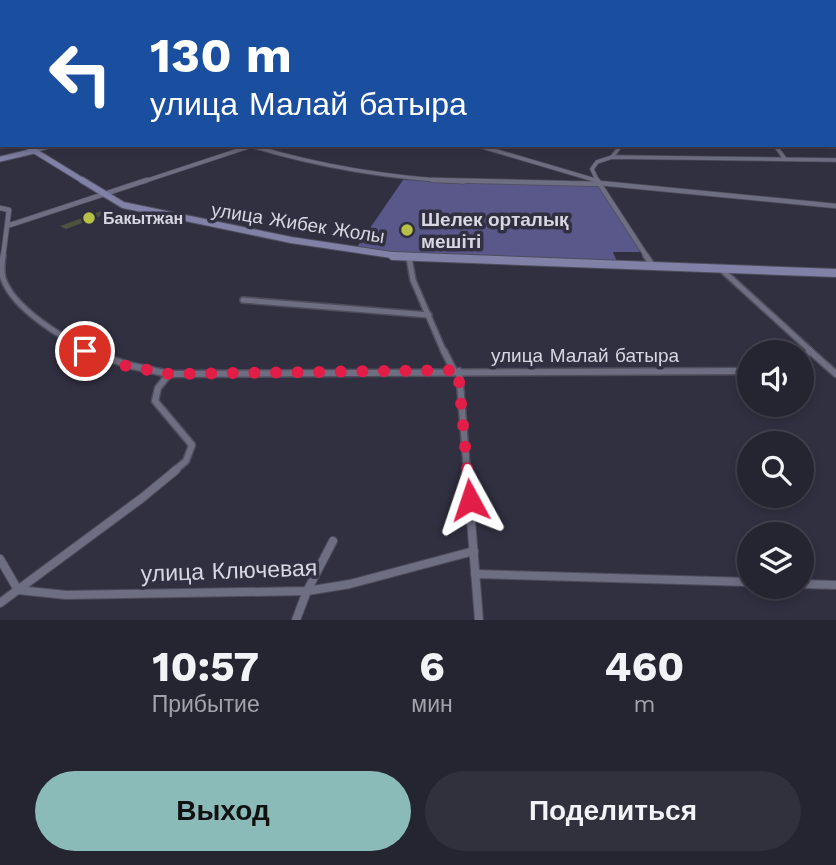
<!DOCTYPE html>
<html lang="ru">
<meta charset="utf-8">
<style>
:root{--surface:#252431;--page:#31303d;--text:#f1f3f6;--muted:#a3a4ab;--line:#42414d;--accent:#8bbbb9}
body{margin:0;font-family:"Work Sans",sans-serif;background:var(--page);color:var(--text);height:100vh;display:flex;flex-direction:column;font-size:26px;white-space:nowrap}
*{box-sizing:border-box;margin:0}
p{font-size:23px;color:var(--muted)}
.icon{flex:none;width:38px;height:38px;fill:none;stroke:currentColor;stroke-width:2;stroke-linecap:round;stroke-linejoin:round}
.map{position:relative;height:620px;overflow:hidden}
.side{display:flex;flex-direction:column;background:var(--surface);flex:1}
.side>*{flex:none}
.guide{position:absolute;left:0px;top:0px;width:836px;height:147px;box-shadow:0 4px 10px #0003,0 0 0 2px var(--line);background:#1a4fa0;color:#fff;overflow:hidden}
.tools{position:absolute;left:737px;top:340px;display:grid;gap:14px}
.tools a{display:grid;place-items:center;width:77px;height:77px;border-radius:50%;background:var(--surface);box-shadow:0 4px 10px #0003,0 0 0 2px var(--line);font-size:35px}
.pin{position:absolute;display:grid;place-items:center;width:60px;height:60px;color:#fff;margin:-30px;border:4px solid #fff;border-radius:50%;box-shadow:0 2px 7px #0007}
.me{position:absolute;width:77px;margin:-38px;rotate:355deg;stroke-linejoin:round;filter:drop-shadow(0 0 5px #0008)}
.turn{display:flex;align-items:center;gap:24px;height:147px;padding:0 35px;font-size:32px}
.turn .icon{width:91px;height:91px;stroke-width:2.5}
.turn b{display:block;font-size:49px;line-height:60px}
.eta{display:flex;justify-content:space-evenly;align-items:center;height:119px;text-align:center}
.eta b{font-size:42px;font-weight:700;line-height:49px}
.button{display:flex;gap:14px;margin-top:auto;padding:14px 35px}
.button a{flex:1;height:80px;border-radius:42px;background:var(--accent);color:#111;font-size:28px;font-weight:700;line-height:80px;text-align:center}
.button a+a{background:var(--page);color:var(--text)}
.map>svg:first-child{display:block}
.forest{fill:#5a578a}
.building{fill:#4f523f}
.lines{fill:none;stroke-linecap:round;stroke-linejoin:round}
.street-far4-casing{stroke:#4e4d5c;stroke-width:5}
.street-far3-casing{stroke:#4e4d5c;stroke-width:6}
.street-far2-casing{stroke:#4e4d5c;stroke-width:8}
.street-far1-casing{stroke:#4e4d5c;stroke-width:9}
.street-casing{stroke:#4e4d5c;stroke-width:10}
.secondary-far2-casing{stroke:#4e4d5c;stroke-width:7}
.secondary-far1-casing{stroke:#4e4d5c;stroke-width:8}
.secondary-casing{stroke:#4e4d5c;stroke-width:10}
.street-far4{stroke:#6e6e82;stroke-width:3.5}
.street-far3{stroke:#6e6e82;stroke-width:4.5}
.street-far2{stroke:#6e6e82;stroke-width:5}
.street-far1{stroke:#6e6e82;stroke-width:6}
.street{stroke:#6e6e82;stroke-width:8}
.secondary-far2{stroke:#8180a6;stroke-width:5}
.secondary-far1{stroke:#8180a6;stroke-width:6}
.secondary{stroke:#8180a6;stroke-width:8}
.route{stroke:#e11d48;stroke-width:12;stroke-dasharray:0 21.6}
.poi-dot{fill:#b7c148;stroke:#313041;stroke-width:2.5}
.labels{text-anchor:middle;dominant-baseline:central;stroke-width:7;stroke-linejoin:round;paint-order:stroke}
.far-poi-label{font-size:16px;font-weight:bold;fill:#d7d7e2;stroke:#313041;text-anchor:start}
.poi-label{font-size:19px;font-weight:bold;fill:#d7d7e2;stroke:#313041;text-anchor:start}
.street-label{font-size:19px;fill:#d7d7e2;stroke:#313041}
.near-street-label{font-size:23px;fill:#d7d7e2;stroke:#313041}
</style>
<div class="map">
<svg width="836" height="620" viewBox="0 0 836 620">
<rect width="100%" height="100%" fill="#313041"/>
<path class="forest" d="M403 180 600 185 642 252H613L617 262 409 255 357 247Z"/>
<path class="building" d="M104 210 106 214 66 229 60 226Z"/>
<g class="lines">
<g class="street-far4-casing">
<g id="street-far4">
<path d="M249 145C320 167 390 178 464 182"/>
<path d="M476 145 598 181"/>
<path d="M775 145 785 159"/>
<path d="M34 151 54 145"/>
<path d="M612 157 619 148 614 145"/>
<path d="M142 182 251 146"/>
<path d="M598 182 592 169 597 162 612 157 836 160"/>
</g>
</g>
<g class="street-far3-casing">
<g id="street-far3">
<path d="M432 180 600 184"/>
<path d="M595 180 598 181"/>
<path d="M597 180 647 257"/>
<path d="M599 183 836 206"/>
<path d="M0 208 9 210 3 257"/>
<path d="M10 225 147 180"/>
</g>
</g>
<g class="street-far2-casing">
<g id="street-far2">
<path d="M3 256C2 263 1 271 3 278 13 309 64 339 92 352"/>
<path d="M646 256 653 266"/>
<path d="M409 258 413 280 444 352"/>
<path d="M722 270 812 352"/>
<path d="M243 300 429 315"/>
</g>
</g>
<g class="street-far1-casing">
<g id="street-far1">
<path d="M88 351 128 365 169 374 749 371"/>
<path d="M444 351 454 371"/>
<path d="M810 351 836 374"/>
<path d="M802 358 810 351"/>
<path d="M459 371 467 471"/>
<path d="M169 374 158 388 155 401 192 445 186 461 174 471"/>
</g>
</g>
<g class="street-casing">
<g id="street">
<path d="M467 470 479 620"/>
<path d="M0 559 18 590 66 595 307 591 350 584 474 551"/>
<path d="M475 574 749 582"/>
<path d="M802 584 836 585"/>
<path d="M0 603 142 498 176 470"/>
<path d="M296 620 307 591 333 541"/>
</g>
</g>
<g class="secondary-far2-casing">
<g id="secondary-far2">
<path d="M25 145 85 182"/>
<path d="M0 159 34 151"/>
</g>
</g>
<g class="secondary-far1-casing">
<path id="secondary-far1" d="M82 180 123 205 291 240 405 257"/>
</g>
<g class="secondary-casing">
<path id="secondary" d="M393 256 836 273"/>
</g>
<use href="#street-far4" class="street-far4"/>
<use href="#street-far3" class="street-far3"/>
<use href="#street-far2" class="street-far2"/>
<use href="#street-far1" class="street-far1"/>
<use href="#street" class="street"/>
<use href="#secondary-far2" class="secondary-far2"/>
<use href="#secondary-far1" class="secondary-far1"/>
<use href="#secondary" class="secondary"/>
</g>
<linearGradient id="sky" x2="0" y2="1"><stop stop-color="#1b1a24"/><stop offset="0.46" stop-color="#484e65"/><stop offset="1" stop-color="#484e65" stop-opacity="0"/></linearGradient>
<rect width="836" height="159" fill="url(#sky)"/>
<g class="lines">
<path class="route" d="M85 351 126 366 169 374 458 370 470 500"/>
</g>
<g class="poi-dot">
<circle cx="89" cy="218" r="7"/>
<circle cx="407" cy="230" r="7"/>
</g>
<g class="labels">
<g class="far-poi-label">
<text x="103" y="218">Бакытжан</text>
</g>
<g class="poi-label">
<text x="421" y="219">Шелек орталық<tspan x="421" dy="22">мешіті</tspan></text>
</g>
<g class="street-label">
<text transform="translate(298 223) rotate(9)">улица Жибек Жолы</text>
<text x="585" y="355">улица Малай батыра</text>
</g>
<g class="near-street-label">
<text transform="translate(229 571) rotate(-2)">улица Ключевая</text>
</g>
</g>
</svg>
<div class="tools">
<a><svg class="icon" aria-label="sound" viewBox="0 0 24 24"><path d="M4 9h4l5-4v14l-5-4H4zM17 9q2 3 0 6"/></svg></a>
<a><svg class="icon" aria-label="search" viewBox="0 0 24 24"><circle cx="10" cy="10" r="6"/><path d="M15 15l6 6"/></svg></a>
<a><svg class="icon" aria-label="layers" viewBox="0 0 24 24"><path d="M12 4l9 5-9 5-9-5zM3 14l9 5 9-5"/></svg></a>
</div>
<div class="pin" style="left:85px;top:351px;background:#d93025"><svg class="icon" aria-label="arrive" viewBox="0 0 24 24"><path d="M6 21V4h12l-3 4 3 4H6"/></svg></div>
<svg class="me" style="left:470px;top:500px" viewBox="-20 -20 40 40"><path d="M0-17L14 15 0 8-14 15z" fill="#e11d48" stroke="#fff" stroke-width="4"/></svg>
<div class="guide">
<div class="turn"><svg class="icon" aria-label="left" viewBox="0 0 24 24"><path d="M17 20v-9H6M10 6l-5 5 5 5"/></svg><div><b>130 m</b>улица Малай батыра</div></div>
</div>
</div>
<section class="side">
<div class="eta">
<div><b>10:57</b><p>Прибытие</p></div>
<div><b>6</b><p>мин</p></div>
<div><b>460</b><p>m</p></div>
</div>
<div class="button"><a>Выход</a><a>Поделиться</a></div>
</section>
